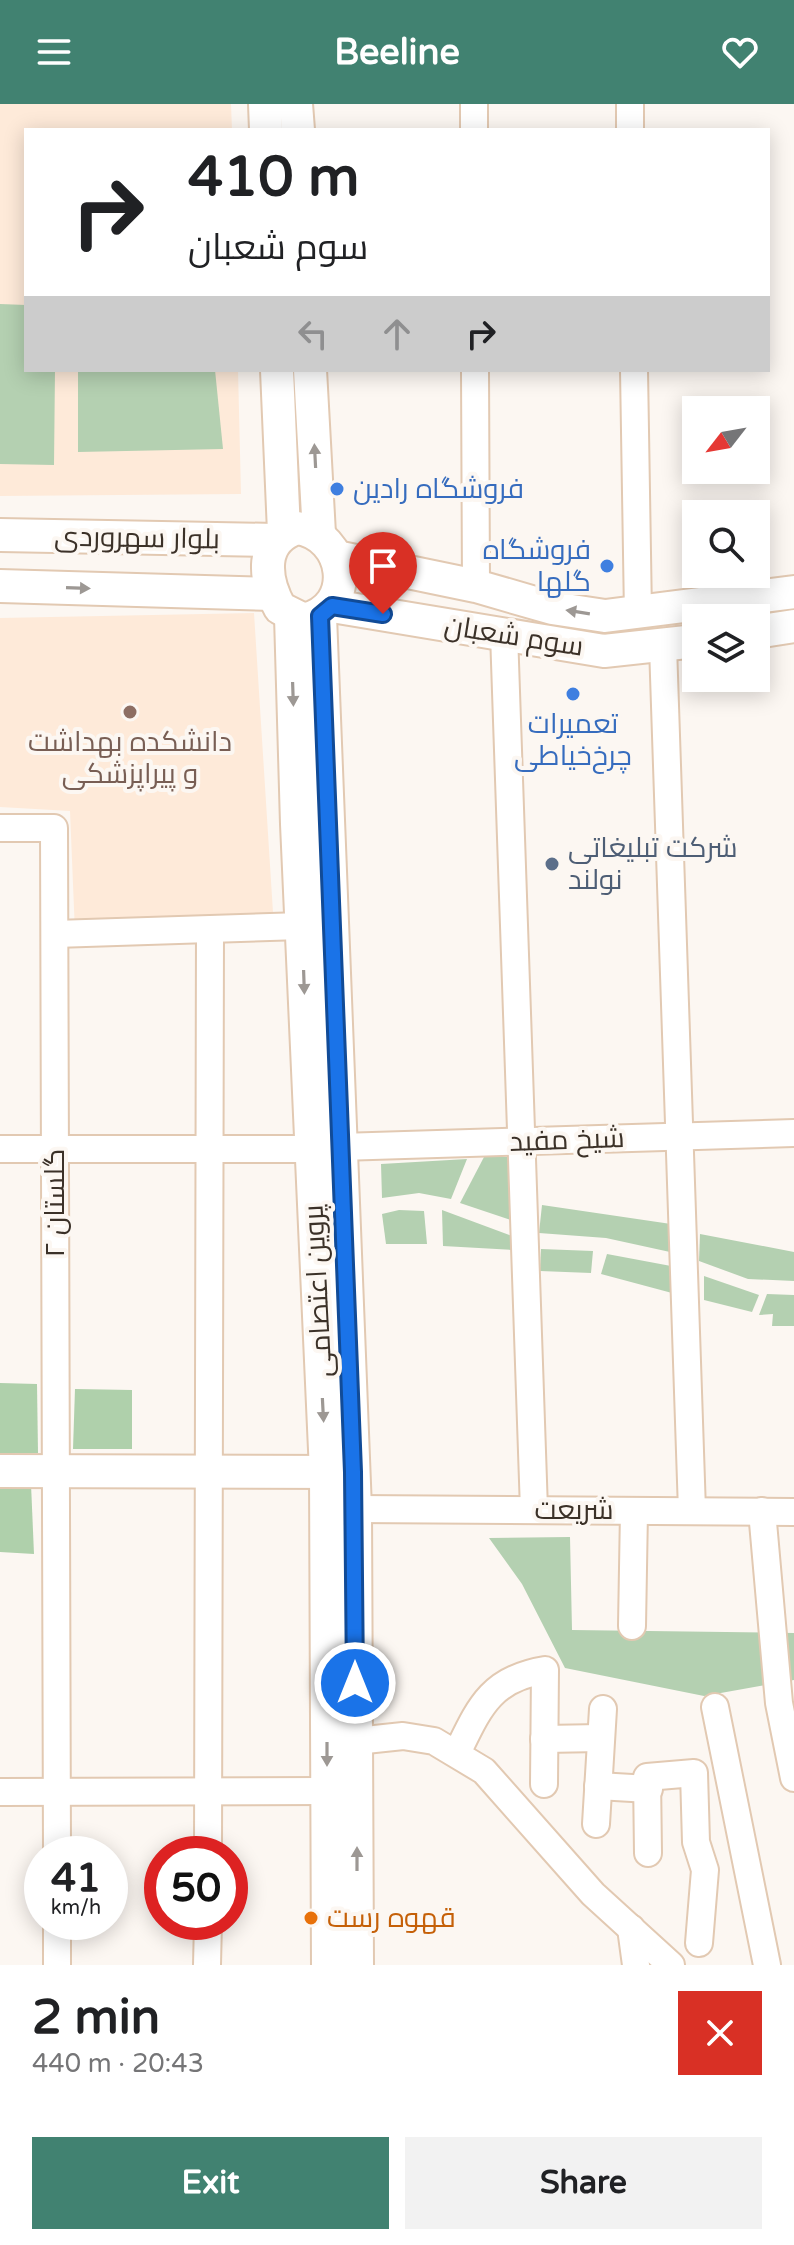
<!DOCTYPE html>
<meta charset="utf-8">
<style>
:root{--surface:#fff;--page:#f2f2f2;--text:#202124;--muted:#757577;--accent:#418271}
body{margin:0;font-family:"Varela Round",Cairo,sans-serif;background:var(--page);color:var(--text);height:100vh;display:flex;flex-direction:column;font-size:30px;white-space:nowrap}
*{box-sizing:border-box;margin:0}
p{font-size:26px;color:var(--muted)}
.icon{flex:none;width:44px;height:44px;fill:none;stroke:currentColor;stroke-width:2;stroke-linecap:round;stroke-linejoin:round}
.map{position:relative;height:1861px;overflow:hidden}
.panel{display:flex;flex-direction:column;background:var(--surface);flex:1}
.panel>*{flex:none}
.hud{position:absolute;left:24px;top:24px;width:746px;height:244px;border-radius:0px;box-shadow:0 4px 20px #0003;background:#fff;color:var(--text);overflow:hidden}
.needle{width:52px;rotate:239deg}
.controls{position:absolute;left:682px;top:292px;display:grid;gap:16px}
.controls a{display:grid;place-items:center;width:88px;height:88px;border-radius:0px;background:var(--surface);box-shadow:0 4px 20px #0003;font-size:40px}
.speed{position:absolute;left:24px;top:1732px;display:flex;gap:16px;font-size:40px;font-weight:700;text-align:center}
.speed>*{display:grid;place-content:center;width:104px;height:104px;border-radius:50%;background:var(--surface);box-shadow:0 4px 20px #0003;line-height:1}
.speed small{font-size:20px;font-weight:400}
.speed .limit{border:12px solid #d22;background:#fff;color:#111}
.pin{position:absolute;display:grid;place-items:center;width:68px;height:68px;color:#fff;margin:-82px -34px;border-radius:50% 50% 50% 0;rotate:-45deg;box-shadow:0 0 8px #0007}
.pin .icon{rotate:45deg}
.me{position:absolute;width:88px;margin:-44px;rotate:0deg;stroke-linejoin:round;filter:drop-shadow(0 0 6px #0008)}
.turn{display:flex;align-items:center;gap:28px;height:168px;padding:0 32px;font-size:36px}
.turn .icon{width:104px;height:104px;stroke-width:2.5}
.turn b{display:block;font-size:56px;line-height:68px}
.lanes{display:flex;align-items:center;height:76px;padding:0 32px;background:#0003;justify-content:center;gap:40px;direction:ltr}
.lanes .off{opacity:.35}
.round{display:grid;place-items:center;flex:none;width:84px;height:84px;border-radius:0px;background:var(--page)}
.summary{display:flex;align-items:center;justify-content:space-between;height:136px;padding:0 32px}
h1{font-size:48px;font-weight:700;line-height:60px}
.action{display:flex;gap:16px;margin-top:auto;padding:16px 32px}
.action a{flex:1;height:92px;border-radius:0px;background:var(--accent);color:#fff;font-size:32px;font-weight:700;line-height:92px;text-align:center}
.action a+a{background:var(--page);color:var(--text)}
header{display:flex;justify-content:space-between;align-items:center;height:104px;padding:0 32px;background:var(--accent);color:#fff;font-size:36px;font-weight:700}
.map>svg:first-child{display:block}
.built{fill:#feead9}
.green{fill:#b4d0b1}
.forest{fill:#afd0ab}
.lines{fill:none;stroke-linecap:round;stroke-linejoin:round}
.minor-casing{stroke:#e2c9b2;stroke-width:30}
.major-casing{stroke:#e2c9b2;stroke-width:36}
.minor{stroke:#fff;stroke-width:26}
.major{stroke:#fff;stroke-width:32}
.oneway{fill:#9d9894}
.route-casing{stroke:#114b97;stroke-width:20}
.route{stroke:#1a73e8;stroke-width:14}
.shop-dot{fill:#3f7fe0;stroke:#fcf7f2;stroke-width:3}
.education-dot{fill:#8d6e63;stroke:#fcf7f2;stroke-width:3}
.service-dot{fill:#5c6f8a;stroke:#fcf7f2;stroke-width:3}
.food-dot{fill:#e8710a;stroke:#fcf7f2;stroke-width:3}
.labels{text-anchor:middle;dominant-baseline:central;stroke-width:8;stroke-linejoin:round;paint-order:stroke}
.shop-label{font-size:28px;fill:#366cbe;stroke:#fcf7f2;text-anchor:start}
.street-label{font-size:28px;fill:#3b3128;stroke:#fcf7f2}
.education-label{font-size:28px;fill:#785e54;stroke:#fcf7f2}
.service-label{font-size:28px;fill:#4e5e75;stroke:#fcf7f2;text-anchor:start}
.food-label{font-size:28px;fill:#c56008;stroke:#fcf7f2;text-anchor:start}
</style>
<header><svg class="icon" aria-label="menu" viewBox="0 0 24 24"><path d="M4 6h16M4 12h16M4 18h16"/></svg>Beeline<svg class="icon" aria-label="heart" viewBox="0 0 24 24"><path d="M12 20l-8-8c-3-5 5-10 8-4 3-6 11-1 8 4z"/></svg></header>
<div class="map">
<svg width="794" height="1861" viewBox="0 0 794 1861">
<rect width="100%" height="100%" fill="#fcf7f2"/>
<g class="built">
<path d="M0 0H231L232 26H26V266H238L241 390 0 392Z"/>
<path d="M254 509 274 824 75 829 70 707 0 703V514Z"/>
</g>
<g class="green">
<path d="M0 200 26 201V266H55L54 361 0 360Z"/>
<path d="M78 266H215L223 345 78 348Z"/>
<path d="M484 1053H511V1116L460 1099Z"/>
<path d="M467 1055 451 1095 419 1089 382 1094 381 1060Z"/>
<path d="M542 1101 671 1120 670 1148 606 1134 539 1129Z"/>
<path d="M399 1106 424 1107 427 1140H386L382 1110Z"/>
<path d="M442 1106 512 1132 514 1146 443 1142Z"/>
<path d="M700 1130 794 1148V1177L748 1175 699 1157Z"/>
<path d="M541 1145 593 1147 591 1169 540 1167Z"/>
<path d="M607 1150 671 1162 672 1189 601 1170Z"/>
<path d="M704 1172 759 1191 752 1208 704 1196Z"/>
<path d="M767 1190 794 1191V1222H772L773 1210 759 1211Z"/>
<path d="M570 1433 572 1526 794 1529V1576L704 1592 565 1564 522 1480 489 1434Z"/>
</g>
<g class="forest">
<path d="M0 1279 37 1280 38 1349H0Z"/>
<path d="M75 1285 132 1286V1345H73Z"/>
<path d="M0 1379 31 1380 34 1450 0 1448Z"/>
</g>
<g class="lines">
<g class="minor-casing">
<g id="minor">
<path d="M474 0V26"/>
<path d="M630 0V26"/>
<path d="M475 266 476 482"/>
<path d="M634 266 638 510"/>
<path d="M504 529 534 1406"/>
<path d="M663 542 692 1407"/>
<path d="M0 724H54L57 1750"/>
<path d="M55 830 302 822"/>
<path d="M340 1043 794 1029"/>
<path d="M0 1045H311"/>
<path d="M355 1405 794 1408"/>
<path d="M762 1407 779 1599 794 1674"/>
<path d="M632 1522 634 1407"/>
<path d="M715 1603 767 1861"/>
<path d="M544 1635 601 1634"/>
<path d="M356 1637 403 1632 434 1637 484 1667 593 1790 671 1861"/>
<path d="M457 1649C479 1604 490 1575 545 1566L544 1680"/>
<path d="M598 1682 649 1685"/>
<path d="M0 1688 327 1687"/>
<path d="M596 1720 603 1605"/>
<path d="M648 1749 647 1673 694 1669 696 1738 705 1766 699 1839"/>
<path d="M208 1750 210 826"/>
<path d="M57 1818V1861"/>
<path d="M631 1824 636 1861"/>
<path d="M207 1861 208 1818"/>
</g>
</g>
<g class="major-casing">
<g id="major">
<path d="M265 0 266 26"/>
<path d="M296 0 298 26"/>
<path d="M277 266 284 428"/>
<path d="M310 266 319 430"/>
<path d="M297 424C347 431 358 503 304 516L280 504C264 475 259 436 297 424Z"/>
<path d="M0 431 275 436"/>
<path d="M336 453 476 482 552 504 605 512 794 488"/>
<path d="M0 482 273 490"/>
<path d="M332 502 604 547 696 537"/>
<path d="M291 512 297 720 326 1368 328 1861"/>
<path d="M320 512 355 1405 357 1861"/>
<path d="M756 528 794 522"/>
<path d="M0 1367 346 1368"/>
</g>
</g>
<use href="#minor" class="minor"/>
<use href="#major" class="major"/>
</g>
<defs><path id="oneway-solid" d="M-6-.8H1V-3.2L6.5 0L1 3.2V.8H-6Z" transform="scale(2)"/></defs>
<g class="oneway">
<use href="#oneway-solid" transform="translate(315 352) rotate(-93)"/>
<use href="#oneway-solid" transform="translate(78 484) rotate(2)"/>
<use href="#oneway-solid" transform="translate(578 508) rotate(-171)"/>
<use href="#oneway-solid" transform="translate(293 590) rotate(88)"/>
<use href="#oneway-solid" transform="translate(304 878) rotate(88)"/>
<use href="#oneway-solid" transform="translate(323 1306) rotate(87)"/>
<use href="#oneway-solid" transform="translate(327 1650) rotate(90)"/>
<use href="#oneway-solid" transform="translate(357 1755) rotate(-90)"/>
</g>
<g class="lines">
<g class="route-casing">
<path id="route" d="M355 1579 353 1368 320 512 332 502 383 510"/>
</g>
<use href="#route" class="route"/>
</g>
<g class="shop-dot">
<circle cx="337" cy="385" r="8"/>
<circle cx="607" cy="462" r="8"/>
<circle cx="573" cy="590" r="8"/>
</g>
<circle class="education-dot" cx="130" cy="608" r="8"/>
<circle class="service-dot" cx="552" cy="760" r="8"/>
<circle class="food-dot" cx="311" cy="1814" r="8"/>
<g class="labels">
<g class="shop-label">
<text x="353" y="385">فروشگاه رادین</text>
<text x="591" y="446" text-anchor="end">فروشگاه<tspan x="591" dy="32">گلها</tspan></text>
<text x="573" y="620" text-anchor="middle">تعمیرات<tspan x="573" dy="32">چرخ‌خیاطی</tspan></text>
</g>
<g class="street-label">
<text transform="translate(137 434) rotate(1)">بلوار سهروردی</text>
<text transform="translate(514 532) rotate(9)">سوم شعبان</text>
<text transform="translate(567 1036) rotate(-2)">شیخ مفید</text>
<text transform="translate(55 1099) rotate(-90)">گلستان ۲</text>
<text transform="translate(318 1187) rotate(-93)">پروین اعتصامی</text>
<text x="574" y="1406">شریعت</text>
</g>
<g class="education-label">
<text x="130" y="638">دانشکده بهداشت<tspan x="130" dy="32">و پیراپزشکی</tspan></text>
</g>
<g class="service-label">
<text x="568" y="744">شرکت تبلیغاتی<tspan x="568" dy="32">نولند</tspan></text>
</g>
<g class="food-label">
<text x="327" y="1814">قهوه رست</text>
</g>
</g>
</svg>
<div class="controls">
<a><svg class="needle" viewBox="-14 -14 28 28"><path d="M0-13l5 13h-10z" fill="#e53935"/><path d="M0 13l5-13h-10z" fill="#757577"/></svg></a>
<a><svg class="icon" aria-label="search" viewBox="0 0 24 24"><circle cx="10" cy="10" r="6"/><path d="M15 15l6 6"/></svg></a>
<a><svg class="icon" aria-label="layers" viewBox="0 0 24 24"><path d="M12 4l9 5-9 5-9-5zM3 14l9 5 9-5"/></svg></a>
</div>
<div class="speed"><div>41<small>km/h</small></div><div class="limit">50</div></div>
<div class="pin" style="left:383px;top:510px;background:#d93025"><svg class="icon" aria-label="arrive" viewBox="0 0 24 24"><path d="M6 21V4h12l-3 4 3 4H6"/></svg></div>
<svg class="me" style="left:355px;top:1579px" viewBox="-20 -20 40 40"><circle r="17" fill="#1a73e8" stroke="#fff" stroke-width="3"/><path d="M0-11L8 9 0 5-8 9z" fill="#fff"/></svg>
<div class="hud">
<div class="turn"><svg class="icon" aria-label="right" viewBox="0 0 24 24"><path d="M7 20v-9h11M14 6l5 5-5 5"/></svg><div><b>410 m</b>سوم شعبان</div></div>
<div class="lanes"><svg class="icon off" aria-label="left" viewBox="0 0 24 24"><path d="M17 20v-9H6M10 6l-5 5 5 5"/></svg><svg class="icon off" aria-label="ahead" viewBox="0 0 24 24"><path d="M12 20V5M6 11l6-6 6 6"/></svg><svg class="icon" aria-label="right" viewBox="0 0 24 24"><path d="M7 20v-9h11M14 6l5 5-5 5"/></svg></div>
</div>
</div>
<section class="panel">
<div class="summary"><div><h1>2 min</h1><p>440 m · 20:43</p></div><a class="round" style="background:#d93025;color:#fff"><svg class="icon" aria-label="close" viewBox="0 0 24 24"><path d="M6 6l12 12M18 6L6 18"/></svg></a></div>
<div class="action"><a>Exit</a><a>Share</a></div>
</section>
